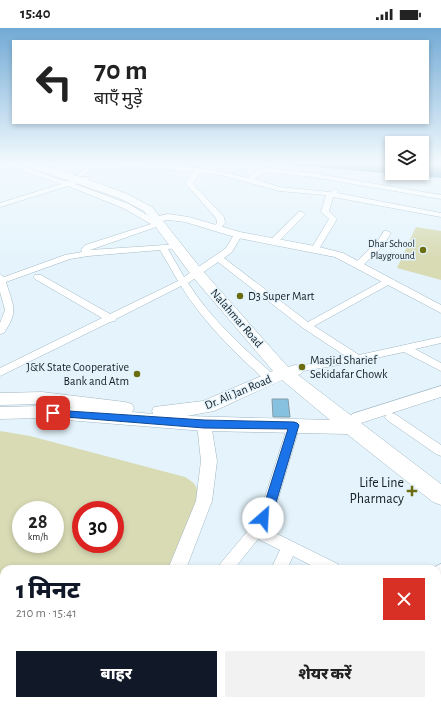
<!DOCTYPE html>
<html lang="hi">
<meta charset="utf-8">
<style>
:root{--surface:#fff;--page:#f2f2f2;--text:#222;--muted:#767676;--accent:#111827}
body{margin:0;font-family:"Alegreya Sans","Noto Sans Devanagari",sans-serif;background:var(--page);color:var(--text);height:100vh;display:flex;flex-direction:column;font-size:15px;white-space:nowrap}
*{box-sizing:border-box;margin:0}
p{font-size:13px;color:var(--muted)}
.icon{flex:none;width:22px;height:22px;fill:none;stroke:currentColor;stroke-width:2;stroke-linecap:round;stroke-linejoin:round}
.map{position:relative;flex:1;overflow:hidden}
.drawer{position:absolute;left:0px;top:537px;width:441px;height:140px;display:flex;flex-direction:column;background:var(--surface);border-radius:12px 12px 0 0;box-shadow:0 2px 6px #0003}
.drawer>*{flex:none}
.top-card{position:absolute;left:12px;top:12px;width:417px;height:84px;border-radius:0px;box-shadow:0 2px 6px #0003;background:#fff;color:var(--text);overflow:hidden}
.tools{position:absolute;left:385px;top:108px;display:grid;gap:8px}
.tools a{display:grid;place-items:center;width:44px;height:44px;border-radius:0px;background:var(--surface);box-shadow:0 2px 6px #0003;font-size:20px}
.speed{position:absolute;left:12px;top:473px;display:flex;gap:8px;font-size:20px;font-weight:700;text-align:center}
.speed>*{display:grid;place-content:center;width:52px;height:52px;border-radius:50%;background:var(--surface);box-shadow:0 2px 6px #0003;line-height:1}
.speed small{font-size:10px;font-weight:400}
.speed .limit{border:6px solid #d22;background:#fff;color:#111}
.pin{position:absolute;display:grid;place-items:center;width:34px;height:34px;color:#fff;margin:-17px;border-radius:8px;box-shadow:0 2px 6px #0006}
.me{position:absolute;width:44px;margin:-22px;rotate:26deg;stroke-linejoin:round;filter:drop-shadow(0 0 3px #0008)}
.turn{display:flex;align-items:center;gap:14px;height:84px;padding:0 16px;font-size:18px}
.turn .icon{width:52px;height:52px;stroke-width:2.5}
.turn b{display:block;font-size:28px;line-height:34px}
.round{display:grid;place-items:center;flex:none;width:42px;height:42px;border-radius:0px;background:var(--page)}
.overview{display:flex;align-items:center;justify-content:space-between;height:68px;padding:0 16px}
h1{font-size:24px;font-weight:800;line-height:30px;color:var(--accent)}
.action{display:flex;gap:8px;margin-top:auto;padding:8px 16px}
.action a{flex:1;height:46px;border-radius:0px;background:var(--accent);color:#fff;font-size:16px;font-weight:800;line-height:46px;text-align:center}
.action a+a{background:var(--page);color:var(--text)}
.status{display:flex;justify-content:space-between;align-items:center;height:28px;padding:0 20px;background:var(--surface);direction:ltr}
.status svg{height:11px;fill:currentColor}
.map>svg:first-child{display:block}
.green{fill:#d8dbb4;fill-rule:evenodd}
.water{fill:#629bb9}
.building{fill:#87c1e0;stroke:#849aa7}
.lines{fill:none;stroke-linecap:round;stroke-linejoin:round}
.minor-casing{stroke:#a0b7c4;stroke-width:1}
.tertiary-casing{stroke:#a0b7c4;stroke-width:1}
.secondary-casing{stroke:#a0b7c4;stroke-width:1}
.primary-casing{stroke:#a0b7c4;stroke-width:1}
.minor{fill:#fff;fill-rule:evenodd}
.tertiary{fill:#fff;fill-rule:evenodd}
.secondary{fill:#fff;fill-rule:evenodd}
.primary{fill:#fff;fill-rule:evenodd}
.route{fill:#1a73e8;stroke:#114b97}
.poi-dot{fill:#6c6d10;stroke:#e5f4fc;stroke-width:1.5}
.labels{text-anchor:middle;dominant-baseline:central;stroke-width:3;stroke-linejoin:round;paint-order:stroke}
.far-poi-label{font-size:10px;fill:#151e23;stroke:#e5f4fc;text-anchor:end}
.poi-label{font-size:12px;fill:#151e23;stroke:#e5f4fc;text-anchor:start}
.street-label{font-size:12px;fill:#151e23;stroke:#e5f4fc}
.near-poi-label{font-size:14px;fill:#151e23;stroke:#e5f4fc;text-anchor:end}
</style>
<div class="status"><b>15:40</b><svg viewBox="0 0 49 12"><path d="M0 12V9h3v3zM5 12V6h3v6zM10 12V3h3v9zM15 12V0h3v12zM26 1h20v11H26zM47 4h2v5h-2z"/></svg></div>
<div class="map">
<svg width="441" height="677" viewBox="0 0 441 677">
<rect width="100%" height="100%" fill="#e5f4fc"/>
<g class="green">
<path d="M416 199 441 203V252L397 240Z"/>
<path d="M0 403 30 408 185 449C195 455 198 458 198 470L173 541H4V673H134L132 677H0ZM21 482H55V516H21ZM81 482H115V516H81Z"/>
</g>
<path class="water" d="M269 135H392V145H422V135H441V150Z"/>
<path class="building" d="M272 371H288L290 389H273Z"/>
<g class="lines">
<g class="minor-casing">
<g id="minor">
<path d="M0 135C24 135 43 148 66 153 74 155 82 147 90 149V151L75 156 129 176 168 200 164 202 156 199 90 222 180 216 181 218 180 220 168 221 184 249 226 220 235 205H241L242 207 232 224 224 230 308 294 384 252H390L392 254 390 256 314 298 359 327 441 309V315L415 321 441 335V343L404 324 357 334 297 344 293 343 291 341 293 339 347 329 303 300 218 234 188 255C211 291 242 319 274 347L276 350 274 353H266C234 324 204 295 181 258L116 291 115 293 110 294 0 348V340L102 290 35 251 33 249 35 247H41L110 286 178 253 160 222 88 228 70 231 6 254C13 278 19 283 4 305L0 306V295L5 282 0 264V246L4 249 65 227 82 224 81 222 85 217 151 196 123 180 68 158 0 179V175L61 156Z"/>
<path d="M91 135H99L82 148H78V146Z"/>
<path d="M109 135C155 135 203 138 248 150L257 142 265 140 312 145 441 167V171L312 149 265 144 261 145 254 151 280 159 330 164 335 161 339 163 337 165 441 185V189L333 169 329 183 337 191 319 221 315 224 311 221 329 191 321 184 326 167 279 163 221 147 200 145 193 156 224 189 225 195 219 202H216L212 200 217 195 216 190 186 156 187 152 193 144 112 137Z"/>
<path d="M299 184H302L306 186 277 215H271L270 213 271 211Z"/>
<path d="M384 203H387L391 205 383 218 361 239H355L354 237 355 235 377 214Z"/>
<path d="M391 385 395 386 441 417V428L436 426 387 392 385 389 387 386Z"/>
<path d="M294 393 298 394 300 397 276 478 265 500 338 536 341 541H318L293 528 287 541H271L280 522 258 511 234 541H217L220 536 251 499 262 478 288 397 290 394Z"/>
<path d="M441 536V555L437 556V541H434L436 538Z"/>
</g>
</g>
<g class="tertiary-casing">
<g id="tertiary">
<path d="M168 186 189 189 240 204 315 218 343 225 441 277V285L335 229 238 210 185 194 168 192 157 194 152 191 154 189Z"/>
<path d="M204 391 209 392 211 396 217 433 212 473 186 541H168L196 473 201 433 197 396 199 392Z"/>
<path d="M130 673H152L151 677H129Z"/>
</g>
</g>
<g class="secondary-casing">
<path id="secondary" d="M441 358V369L358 396 352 394 350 390 352 386Z"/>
</g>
<g class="primary-casing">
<path id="primary" d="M22 135H38L98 155 127 166 152 179 202 242 288 339 295 337 301 338 304 342 301 346 298 347 441 456V477L433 474 347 406 204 403 41 390 0 391V379L41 378 74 380 42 376 0 377V365L42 364 125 374 132 376 134 380 132 384 153 386 152 383 154 379 203 373 273 343 192 248 144 183 119 170 23 137ZM282 352 330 392 187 388 214 383Z"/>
</g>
<use href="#minor" class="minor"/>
<use href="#tertiary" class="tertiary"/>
<use href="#secondary" class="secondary"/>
<use href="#primary" class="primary"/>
</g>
<linearGradient id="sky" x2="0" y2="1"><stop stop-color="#72aad5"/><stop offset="0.59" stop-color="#f3fafe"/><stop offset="1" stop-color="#f3fafe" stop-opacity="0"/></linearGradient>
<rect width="441" height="230" fill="url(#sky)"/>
<path class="route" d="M53 382 204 392 294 394 297 395 299 397 275 478 267 494 263 495 258 494 257 490 264 477 288 401 204 400 53 388 48 385Z"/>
<g class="poi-dot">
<circle cx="423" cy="222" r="4"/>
<circle cx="240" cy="268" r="4"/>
<circle cx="302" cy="339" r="4"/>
<circle cx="137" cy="346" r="4"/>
<path d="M410 457h4v4h4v4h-4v4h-4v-4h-4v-4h4z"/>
</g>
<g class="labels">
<g class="far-poi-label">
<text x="415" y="216">Dhar School<tspan x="415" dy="12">Playground</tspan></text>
</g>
<g class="poi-label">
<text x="248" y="268">D3 Super Mart</text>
<text x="310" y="332">Masjid Sharief<tspan x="310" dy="14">Sekidafar Chowk</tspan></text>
<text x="129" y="339" text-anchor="end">J&amp;K State Cooperative<tspan x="129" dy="14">Bank and Atm</tspan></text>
</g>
<g class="street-label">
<text transform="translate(237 290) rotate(49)">Nalahmar Road</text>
<text transform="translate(238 364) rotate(-23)">Dr. Ali Jan Road</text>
</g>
<g class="near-poi-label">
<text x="404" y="455">Life Line<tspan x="404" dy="16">Pharmacy</tspan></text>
</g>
</g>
</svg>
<div class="tools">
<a><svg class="icon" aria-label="layers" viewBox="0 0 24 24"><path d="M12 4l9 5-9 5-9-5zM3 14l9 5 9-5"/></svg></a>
</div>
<div class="speed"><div>28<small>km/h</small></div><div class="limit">30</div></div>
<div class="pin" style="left:53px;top:385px;background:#d93025"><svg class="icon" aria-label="arrive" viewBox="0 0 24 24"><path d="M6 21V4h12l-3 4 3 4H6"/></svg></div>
<svg class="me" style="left:263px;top:490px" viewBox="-20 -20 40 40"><circle r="19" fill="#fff"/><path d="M0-13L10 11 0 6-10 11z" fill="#1a73e8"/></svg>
<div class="top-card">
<div class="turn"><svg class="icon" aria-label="left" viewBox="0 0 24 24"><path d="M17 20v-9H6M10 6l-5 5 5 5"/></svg><div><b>70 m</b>बाएँ मुड़ें</div></div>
</div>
<section class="drawer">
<div class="overview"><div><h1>1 मिनट</h1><p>210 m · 15:41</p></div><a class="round" style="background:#d93025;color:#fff"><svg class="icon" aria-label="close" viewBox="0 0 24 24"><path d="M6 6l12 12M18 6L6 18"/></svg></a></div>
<div class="action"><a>बाहर</a><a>शेयर करें</a></div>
</section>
</div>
